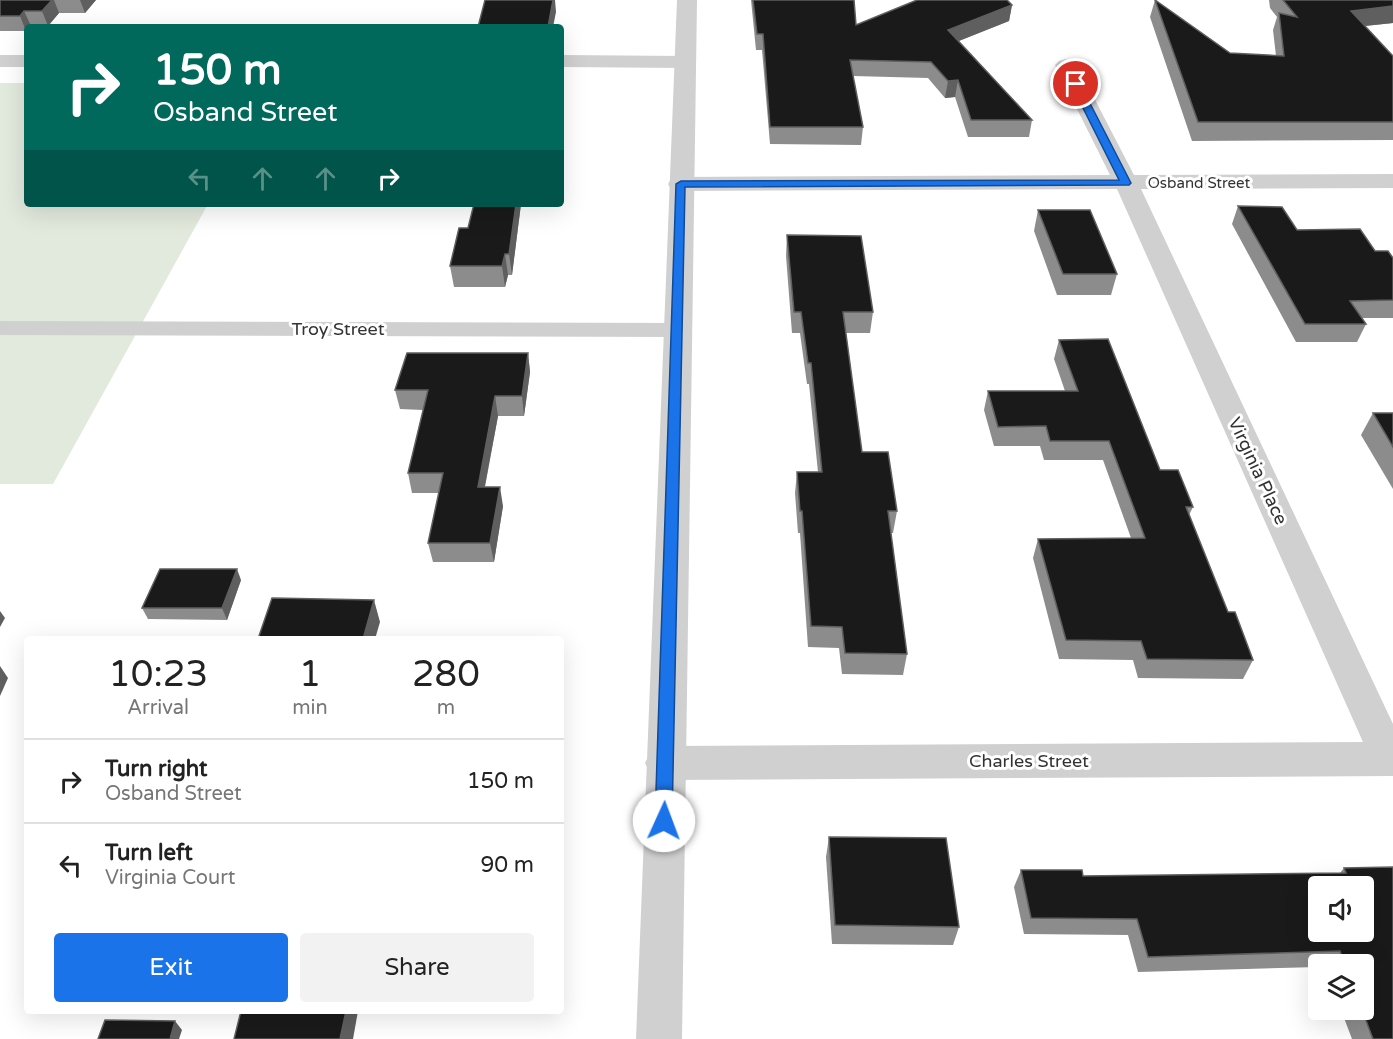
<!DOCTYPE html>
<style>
:root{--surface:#fff;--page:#f2f2f2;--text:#222;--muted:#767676;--line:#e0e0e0;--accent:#1a73e8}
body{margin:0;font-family:"Varela Round",sans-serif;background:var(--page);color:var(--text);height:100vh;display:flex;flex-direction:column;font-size:22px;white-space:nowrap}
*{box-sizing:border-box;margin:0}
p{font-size:20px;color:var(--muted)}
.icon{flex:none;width:33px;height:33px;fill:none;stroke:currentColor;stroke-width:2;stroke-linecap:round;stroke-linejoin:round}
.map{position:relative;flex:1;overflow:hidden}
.details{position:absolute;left:24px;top:636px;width:540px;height:378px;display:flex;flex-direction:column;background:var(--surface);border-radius:6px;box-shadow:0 6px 24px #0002}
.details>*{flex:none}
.hud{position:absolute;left:24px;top:24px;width:540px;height:183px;border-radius:6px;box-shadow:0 6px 24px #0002;background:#00695c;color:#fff;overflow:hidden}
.tools{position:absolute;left:1308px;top:876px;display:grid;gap:12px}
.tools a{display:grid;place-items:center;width:66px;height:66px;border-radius:6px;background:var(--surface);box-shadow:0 6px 24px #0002;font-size:30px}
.pin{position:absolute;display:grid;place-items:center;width:51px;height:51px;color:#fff;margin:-26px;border:3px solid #fff;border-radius:50%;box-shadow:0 2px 6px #0007}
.me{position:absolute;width:66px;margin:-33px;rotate:2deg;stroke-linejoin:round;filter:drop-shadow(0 0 4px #0008)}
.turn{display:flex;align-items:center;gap:21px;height:126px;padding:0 30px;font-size:27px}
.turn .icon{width:78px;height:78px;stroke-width:2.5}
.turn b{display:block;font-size:42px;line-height:51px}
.lanes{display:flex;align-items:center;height:57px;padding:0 30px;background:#0003;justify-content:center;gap:30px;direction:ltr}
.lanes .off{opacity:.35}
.eta{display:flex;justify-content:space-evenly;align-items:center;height:102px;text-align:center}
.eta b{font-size:36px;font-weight:600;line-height:42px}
.button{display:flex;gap:12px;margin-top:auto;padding:12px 30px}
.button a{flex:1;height:69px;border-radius:6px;background:var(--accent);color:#fff;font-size:24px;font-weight:600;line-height:69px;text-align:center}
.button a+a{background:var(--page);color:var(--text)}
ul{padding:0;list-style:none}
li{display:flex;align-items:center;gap:18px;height:84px;padding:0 30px;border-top:2px solid var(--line)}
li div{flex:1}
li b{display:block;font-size:22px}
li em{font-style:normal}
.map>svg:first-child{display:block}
.green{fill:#e2e9dd}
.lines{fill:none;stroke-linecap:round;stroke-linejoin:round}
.service{fill:#d0d0d0;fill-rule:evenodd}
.minor{fill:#d0d0d0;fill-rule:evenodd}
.tertiary{fill:#d0d0d0;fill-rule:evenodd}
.wall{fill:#8c8c8c}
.shaded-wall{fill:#5f5f5f}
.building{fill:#1a1a1a;stroke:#5f5f5f;stroke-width:1.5;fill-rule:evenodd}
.route{fill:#1a73e8;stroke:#114b97;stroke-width:1.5}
.labels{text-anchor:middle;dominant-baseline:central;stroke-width:6;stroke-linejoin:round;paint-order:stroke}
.far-street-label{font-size:15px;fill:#333;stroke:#fff}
.street-label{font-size:18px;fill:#333;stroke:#fff}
</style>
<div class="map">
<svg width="1393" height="1039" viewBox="0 0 1393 1039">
<rect width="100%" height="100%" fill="#fff"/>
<path class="green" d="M0 83H27V204H208L53 484H0Z"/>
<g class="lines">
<path class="service" d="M0 321 677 323 685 325 688 330 685 335 677 337 0 335Z"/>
<g class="minor">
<rect x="0" y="55" width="27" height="12"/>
<path d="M561 55 685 56 692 58 695 62 692 66 685 68 561 67Z"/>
<path d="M1066 59 1073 61 1077 65 1134 175 1393 174V188L1141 189 1393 724V776L665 780 651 775 645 763 651 751 665 746 1363 742 1117 189 680 191 671 189 668 184 671 179 680 177 1110 175 1055 65 1059 61Z"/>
</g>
<path class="tertiary" d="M677 0H697L682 1039H636Z"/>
</g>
<g class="wall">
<path d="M0 0H96L85 13H59L48 26H31L27 27 26 31H0Z"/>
<path d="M751 0H854L856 25 1012 5 1009 21 959 41 1032 120 1029 137H968L955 97 945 98 928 78 853 76 863 127 861 145 770 144 762 50H756Z"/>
<path d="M1155 0 1230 53 1276 56 1273 30 1277 17 1270 8 1269 0H1393V23L1365 26 1393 56V140L1192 141 1150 17Z"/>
<path d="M474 204H521L512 275H508L505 287H454L450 266 468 228Z"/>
<path d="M1238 206 1297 230 1375 251 1393 258V318H1361L1366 324 1357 342H1296L1232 224Z"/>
<path d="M1038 210 1117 274 1111 295H1057L1034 231Z"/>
<path d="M787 235 873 312 870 333H846L862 452 897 511 893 533H891L907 654 903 675 842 674 839 648 808 647 800 533H798L795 493 797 472H818L809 384H807L800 333H792L786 256Z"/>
<path d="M1059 340 1160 470 1193 507 1189 515 1228 612 1253 660 1243 679 1138 678 1133 660 1059 659 1033 558 1038 539 1131 538 1103 460H1044L1040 446H994L984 410 988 391H1065L1054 359Z"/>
<path d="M528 353 530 372 524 416H498L485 487 503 506 494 562H433L428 543 439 493H412L408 473 423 410 400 409 395 390Z"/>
<path d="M1373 413H1393V489L1361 435Z"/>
<path d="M241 580 227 620 148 619 142 608Z"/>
<path d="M829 837 959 927 953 945 832 944 826 857Z"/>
<path d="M1393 867V1039H1352L1341 1010H1364V964H1318V967L1138 972 1128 935 1024 934 1014 887 1021 870 1083 876 1340 873 1344 868Z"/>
</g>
<g class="shaded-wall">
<path d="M52 0H54L59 13 48 26 42 11Z"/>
<path d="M80 0H96L85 13Z"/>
<path d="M553 0H555L556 12 553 27H548Z"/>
<path d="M1012 5 1009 21 946 46 948 30Z"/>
<path d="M1393 6V23L1345 28 1351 11Z"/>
<path d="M24 11 31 26 27 27 26 31 20 16Z"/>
<path d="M958 80 955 97 945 98 948 81Z"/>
<path d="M516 204H521L512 275 509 254Z"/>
<path d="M505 254 508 275 505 287 502 266Z"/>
<path d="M528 353 530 372 524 416 522 396Z"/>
<path d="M495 396 498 416 481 506 478 487Z"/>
<path d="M500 487 503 506 494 562 490 543Z"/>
<path d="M237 569 241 580 227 620 222 608Z"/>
<path d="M374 600 380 622 375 639H363Z"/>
<path d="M0 611 5 618 0 627Z"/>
<path d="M0 666 8 678 0 696Z"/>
<path d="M346 1011H358L353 1039H340Z"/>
<path d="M175 1021 182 1030 179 1039H170Z"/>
</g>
<g class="building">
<path d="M0 0H52L42 11H24L20 16H0Z"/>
<path d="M485 0H553L548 27H478Z"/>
<path d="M753 0H854L856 25 917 0H1007L1012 5 948 30 1032 120H971L958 80 948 81 931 62 850 60 863 127H770L763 34H757Z"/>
<path d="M1155 0 1230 53 1284 56 1279 13 1297 17 1283 0H1393V6L1351 11 1393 56V122H1198Z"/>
<path d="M474 204H516L509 254H505L502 266H450L459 228H468Z"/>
<path d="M1238 206 1282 207 1297 230 1360 229 1375 251H1388L1393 258V300L1350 301 1366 324H1305Z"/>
<path d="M1038 210H1090L1117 274H1063Z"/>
<path d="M787 235 861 236 873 312H843L862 452H888L897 511H888L907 654 845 653 842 627 811 626 802 511H800L797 472H822L811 363H808L801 312H794Z"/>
<path d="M1108 339 1160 470H1178L1193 507H1186L1228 612H1235L1253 660 1147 659 1141 641 1066 640 1038 539 1145 538 1109 441H1050L1046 426 998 427 988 391H1078L1059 340Z"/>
<path d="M407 353H528L522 396H495L478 487H500L490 543H428L443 473H408L428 390H395Z"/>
<path d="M1373 413H1393V447Z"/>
<path d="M160 569H237L222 608H142Z"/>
<path d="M272 598 374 600 363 639H258Z"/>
<path d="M829 837 946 838 959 927 835 925Z"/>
<path d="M1393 867V1039H1373L1362 1010H1364V964H1345L1340 951 1148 957 1137 919 1031 918 1021 870H1082L1083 876 1346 873 1344 868ZM1318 886H1364V932H1318Z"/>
<path d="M241 1011H346L340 1039H234Z"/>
<path d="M105 1020 175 1021 170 1039H98Z"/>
</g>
<path class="route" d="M1076 81 1080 84 1131 183 1129 185 685 187 672 821 670 826 664 828 658 826 655 821 676 184 681 181 1119 180 1071 84Z"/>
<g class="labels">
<g class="far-street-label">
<text x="1199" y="183">Osband Street</text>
</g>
<g class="street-label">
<text x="338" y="329">Troy Street</text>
<text transform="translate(1258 471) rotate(65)">Virginia Place</text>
<text x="1029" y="761">Charles Street</text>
</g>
</g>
</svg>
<div class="tools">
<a><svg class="icon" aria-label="sound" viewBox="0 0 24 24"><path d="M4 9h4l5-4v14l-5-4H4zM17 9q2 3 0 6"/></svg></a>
<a><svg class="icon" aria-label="layers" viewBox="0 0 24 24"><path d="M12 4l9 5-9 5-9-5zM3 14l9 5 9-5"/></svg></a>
</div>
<div class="pin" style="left:1076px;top:84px;background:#d93025"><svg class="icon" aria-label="arrive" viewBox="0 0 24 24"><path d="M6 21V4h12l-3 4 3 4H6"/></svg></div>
<svg class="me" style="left:664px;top:821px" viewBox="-20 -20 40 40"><circle r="19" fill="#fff"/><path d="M0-13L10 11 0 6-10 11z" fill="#1a73e8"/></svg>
<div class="hud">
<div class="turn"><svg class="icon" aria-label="right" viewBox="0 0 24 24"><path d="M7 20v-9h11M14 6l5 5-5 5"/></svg><div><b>150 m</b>Osband Street</div></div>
<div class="lanes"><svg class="icon off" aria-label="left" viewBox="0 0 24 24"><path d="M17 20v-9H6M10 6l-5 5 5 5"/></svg><svg class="icon off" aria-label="ahead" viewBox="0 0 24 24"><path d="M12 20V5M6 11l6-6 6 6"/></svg><svg class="icon off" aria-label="ahead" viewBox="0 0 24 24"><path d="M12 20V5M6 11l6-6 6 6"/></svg><svg class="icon" aria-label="right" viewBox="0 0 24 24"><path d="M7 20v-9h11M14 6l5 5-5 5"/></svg></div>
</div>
<section class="details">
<div class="eta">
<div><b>10:23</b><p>Arrival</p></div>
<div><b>1</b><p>min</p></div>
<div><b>280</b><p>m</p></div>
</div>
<ul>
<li><svg class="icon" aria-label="right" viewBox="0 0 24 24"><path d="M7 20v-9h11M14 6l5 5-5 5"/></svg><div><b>Turn right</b><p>Osband Street</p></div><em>150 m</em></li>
<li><svg class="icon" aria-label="left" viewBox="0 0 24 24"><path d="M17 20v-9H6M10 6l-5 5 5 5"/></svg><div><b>Turn left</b><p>Virginia Court</p></div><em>90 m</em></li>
</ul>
<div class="button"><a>Exit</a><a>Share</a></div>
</section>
</div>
